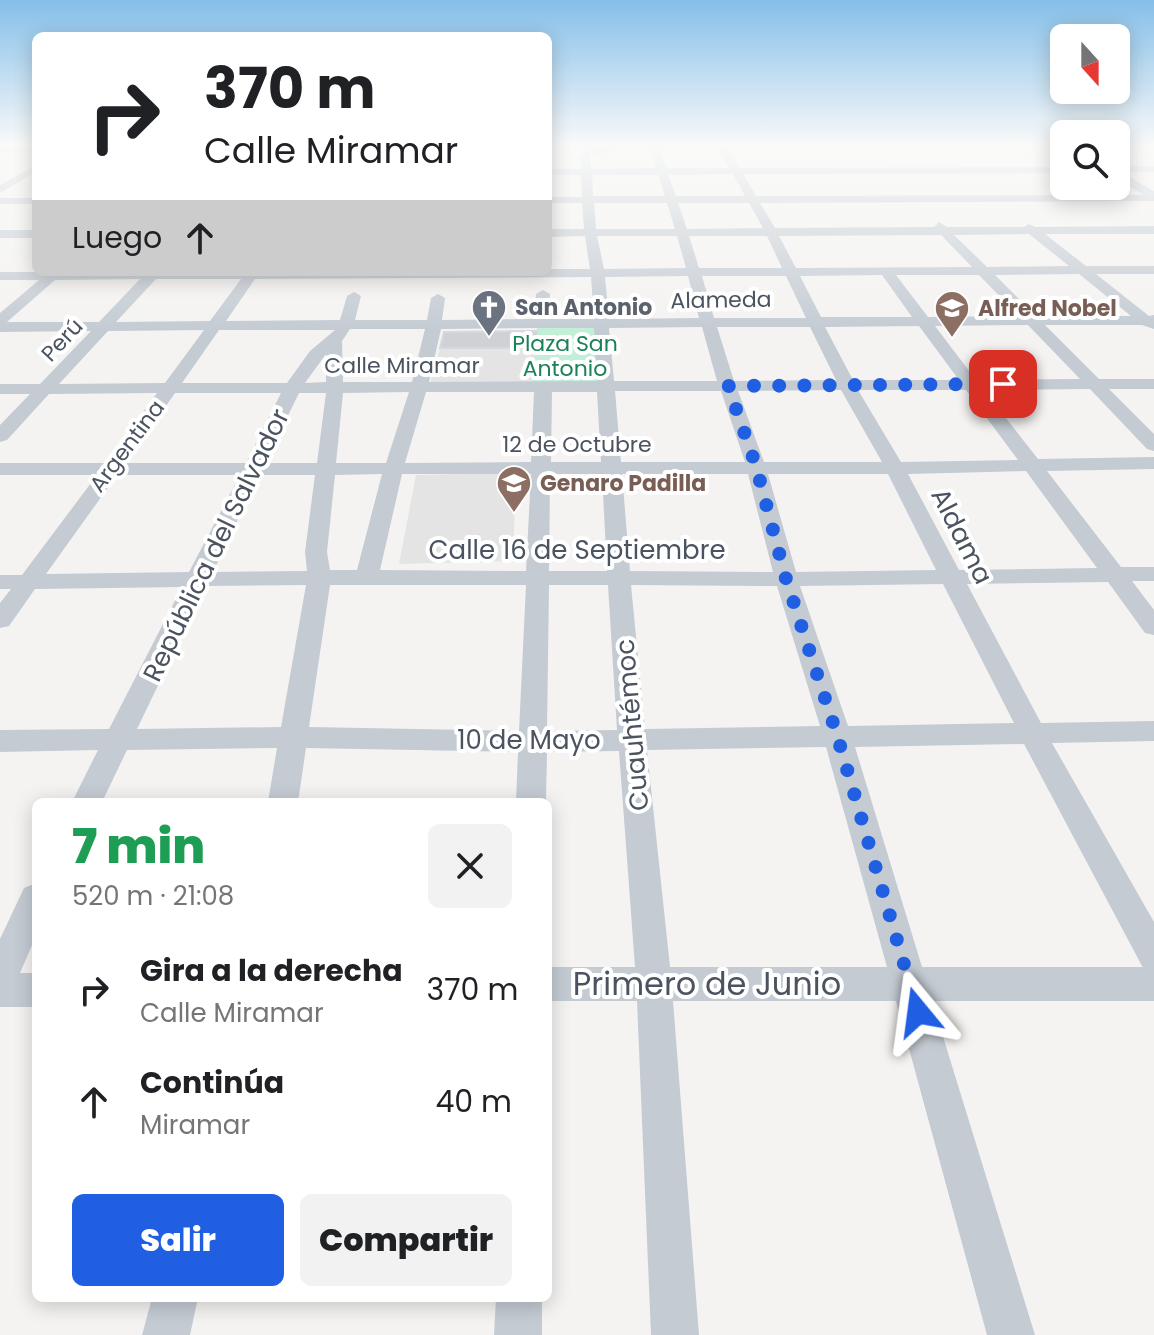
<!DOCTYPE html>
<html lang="es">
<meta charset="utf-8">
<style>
:root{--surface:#fff;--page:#f2f2f2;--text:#202124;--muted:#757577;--accent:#205fe1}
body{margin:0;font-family:Poppins,sans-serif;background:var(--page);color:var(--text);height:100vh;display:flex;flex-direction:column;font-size:30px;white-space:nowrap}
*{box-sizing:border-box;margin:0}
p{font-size:26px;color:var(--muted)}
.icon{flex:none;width:44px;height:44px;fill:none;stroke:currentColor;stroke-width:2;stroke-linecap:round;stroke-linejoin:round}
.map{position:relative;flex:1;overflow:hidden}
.details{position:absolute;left:32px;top:798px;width:520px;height:504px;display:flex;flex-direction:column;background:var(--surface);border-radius:12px;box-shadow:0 4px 20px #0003}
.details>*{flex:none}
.top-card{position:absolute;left:32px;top:32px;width:520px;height:244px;border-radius:12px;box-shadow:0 4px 20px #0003;background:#fff;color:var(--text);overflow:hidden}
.needle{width:52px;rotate:159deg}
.controls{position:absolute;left:1050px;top:24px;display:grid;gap:16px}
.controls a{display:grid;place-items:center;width:80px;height:80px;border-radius:12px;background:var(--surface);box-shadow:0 4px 20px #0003;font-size:40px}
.pin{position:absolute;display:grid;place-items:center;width:68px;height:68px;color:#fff;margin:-34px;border-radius:16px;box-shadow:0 4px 12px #0006}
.me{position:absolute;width:88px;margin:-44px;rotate:344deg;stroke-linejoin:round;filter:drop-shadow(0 0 6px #0008)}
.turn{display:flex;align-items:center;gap:28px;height:168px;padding:0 40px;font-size:36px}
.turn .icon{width:104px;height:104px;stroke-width:2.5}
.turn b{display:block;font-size:56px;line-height:68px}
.then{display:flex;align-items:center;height:76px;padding:0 40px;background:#0003;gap:16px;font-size:30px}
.round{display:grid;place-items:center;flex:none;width:84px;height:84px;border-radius:12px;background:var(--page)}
.headline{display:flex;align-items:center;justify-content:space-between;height:136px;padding:0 40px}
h1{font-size:48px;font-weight:800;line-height:60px;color:#1e9e55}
.cta{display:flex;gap:16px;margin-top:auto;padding:16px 40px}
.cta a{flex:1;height:92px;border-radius:12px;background:var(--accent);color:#fff;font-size:32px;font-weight:800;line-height:92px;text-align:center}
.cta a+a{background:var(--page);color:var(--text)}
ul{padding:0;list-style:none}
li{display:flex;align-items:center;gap:24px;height:112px;padding:0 40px}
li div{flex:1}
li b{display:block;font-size:30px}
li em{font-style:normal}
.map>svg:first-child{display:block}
.education{fill:#e5e4e4}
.green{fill:#c3efd9}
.building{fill:#cfd1d6;stroke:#d6d8dd;stroke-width:2}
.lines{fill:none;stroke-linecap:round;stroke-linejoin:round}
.minor{fill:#c4cbd3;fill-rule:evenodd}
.route{stroke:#205fe1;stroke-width:14;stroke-dasharray:0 25.2}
.labels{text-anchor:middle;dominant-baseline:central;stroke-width:8;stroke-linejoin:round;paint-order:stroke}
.far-street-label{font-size:22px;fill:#4a535f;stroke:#fff}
.far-worship-label{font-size:22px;font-weight:bold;fill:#5b616d;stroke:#fff;text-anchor:start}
.far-education-label{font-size:22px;font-weight:bold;fill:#785e54;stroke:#fff;text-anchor:start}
.far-park-label{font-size:22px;fill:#1b8159;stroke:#fff}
.street-label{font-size:26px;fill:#4a535f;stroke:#fff}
.near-street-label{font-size:32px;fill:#4a535f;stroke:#fff}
</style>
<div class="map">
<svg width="1154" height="1335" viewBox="0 0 1154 1335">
<rect width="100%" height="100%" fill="#f4f3f2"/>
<g class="education">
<path d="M440 348H535L532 383H430Z"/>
<path d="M516 473 513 561 399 564 416 475Z"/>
</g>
<path class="green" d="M537 328H596L597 383H532Z"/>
<path class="building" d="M537 331 535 348H440L444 332Z"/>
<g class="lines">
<g class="minor">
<path d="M548 144 600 145 605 148 622 145 627 148 590 156 591 169 656 168 650 150 637 149 640 144H1064V149L728 150 739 168 1064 167V173L743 174 756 196 1144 195 1116 178V166H1154V172H1120L1154 191V201L760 203 775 228 934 227 939 222 947 227H1024L1029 224 1035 227 1154 226V234H1045L1086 266H1154V274H1096L1149 316 1154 315V329L1142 325H1045L1099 379H1154V389H1109L1154 434V451L1147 449 1090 389 984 390 1038 459 1154 457V469L1047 471 1121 567H1154V581H1132L1154 610V635L1145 633 1108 582 967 584 1041 723 1154 721V741L1052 743 1154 922V1001H932L1035 1335H987L896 1001H673L699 1335H651L637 1001H548V967H635L619 751 547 752 546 802H516L518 752 306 748 298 802H268L277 748 127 750 102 802H72L98 750 0 752V730L109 729 182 587 35 589 9 626 0 628V603L11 589H0V575H22L97 475H0V463H106L157 393 49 394 7 440 0 442V425L30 394H0V384H40L91 331 0 332V313L39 280H0V272H548V269H590L585 236 548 237V229H584L582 203H548V197H582L581 175H548V169H581L580 154 588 151 548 150ZM660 150H719L729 168H666ZM733 174 745 196H676L668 175ZM592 175H658L665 196H593ZM594 203H667L675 229H596ZM678 203H749L763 228 687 229ZM1029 234 1069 266 987 267 954 235ZM941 235 972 267 796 268 779 236ZM597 236H677L686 268 604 269ZM689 236H767L782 268H699ZM1079 274 1131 316H1036L995 275ZM882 275 912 317H821L800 276ZM896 275H979L1019 316 928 317ZM688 276 699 318 609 319 605 277ZM702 276H786L806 318H714ZM591 277 594 319H549L550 294 543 290 536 294 534 319 442 320 445 298 438 294 431 298 427 320H355L361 296 354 292 347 296 340 320 226 321 255 279ZM140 279 99 322H7L55 280ZM156 279H241L210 321 116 322ZM1028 325 1080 379 976 380 935 326ZM919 326 959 380H853L825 327ZM702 327 717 381H614L609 328ZM717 327H810L836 380 734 381ZM542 328H594L597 381 429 382 441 329ZM350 329H425L412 382H343L342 341ZM204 330 165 383 59 384 108 331ZM219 330H335L310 351 287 383H182ZM326 354V382L305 383ZM841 390 882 462H764L738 391ZM858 390H966L1018 460 901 462ZM615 391H721L745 462H621ZM409 392 386 463H336L343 393ZM426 392H534L531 462 405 463ZM552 392H597L601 462H551ZM175 393H281L246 463H126ZM299 393H326L317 463H265ZM1026 471 1097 568 959 570 908 474ZM382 474 357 570H330L327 552 335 475ZM402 474H531L526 571 380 570ZM550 474H602L607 571H549ZM622 474H748L773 572 630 571ZM768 474H888L936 570 796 572ZM117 475H240L189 572 46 574ZM259 475H315L305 552 307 571 213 572ZM943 584 1014 723 848 726 800 586ZM306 585 281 727 137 729 206 586ZM330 585H526L519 731 309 727ZM549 585H608L617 730 547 731ZM631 585 777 586 820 726 645 729ZM1024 744 1142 966 1143 967H922L855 747ZM826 747 887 967H670L647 750Z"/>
<rect x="1116" y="144" width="38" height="5"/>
<rect x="0" y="146" width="36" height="6"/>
<path d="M36 165V172L0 193V185Z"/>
<rect x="0" y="198" width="36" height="6"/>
<rect x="0" y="230" width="36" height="8"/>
<path d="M36 883V936L20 973H36V1007H0V939L24 888Z"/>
<path d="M152 1298H198L190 1335H142Z"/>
<path d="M496 1298H542V1335H494Z"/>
</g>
</g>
<linearGradient id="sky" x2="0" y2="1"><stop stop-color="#85bfe9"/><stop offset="0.44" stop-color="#fafaf9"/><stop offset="1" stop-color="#fafaf9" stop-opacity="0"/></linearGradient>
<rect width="1154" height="331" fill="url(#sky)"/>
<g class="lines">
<path class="route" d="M918 1012 837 735 786 579 756 466 728 386 1003 384"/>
</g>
<defs>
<g id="church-pin" transform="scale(1.8)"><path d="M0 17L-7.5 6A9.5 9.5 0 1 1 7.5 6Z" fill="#6b7280" stroke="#fff"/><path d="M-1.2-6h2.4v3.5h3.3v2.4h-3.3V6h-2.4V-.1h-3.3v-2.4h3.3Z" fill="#fff"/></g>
<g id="school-pin" transform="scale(1.8)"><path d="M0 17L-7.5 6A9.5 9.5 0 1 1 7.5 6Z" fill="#8d6e63" stroke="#fff"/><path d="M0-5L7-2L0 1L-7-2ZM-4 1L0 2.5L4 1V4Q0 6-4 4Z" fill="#fff"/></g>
</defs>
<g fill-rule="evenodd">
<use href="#church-pin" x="489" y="307"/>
<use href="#school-pin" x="952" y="308"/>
<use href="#school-pin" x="514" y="483"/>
</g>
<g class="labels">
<g class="far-street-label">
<text transform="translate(721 300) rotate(-1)">Alameda</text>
<text transform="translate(62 340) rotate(-47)">Perú</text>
<text x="402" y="365">Calle Miramar</text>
<text x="577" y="444">12 de Octubre</text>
<text transform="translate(127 446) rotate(-53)">Argentina</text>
</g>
<g class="far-worship-label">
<text x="515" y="307">San Antonio</text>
</g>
<g class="far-education-label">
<text x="978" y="308">Alfred Nobel</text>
<text x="540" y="483">Genaro Padilla</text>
</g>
<g class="far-park-label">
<text x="565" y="343">Plaza San<tspan x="565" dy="25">Antonio</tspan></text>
</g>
<g class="street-label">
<text transform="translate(962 536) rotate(63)">Aldama</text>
<text transform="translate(216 545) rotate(-64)">República del Salvador</text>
<text x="577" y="550">Calle 16 de Septiembre</text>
<text transform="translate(632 725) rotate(-95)">Cuauhtémoc</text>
<text x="529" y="740">10 de Mayo</text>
</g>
<g class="near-street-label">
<text x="707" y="983">Primero de Junio</text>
</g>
</g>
</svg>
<div class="controls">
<a><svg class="needle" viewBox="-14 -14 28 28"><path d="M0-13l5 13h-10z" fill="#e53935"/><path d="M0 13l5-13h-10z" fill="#757577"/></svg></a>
<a><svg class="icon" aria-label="search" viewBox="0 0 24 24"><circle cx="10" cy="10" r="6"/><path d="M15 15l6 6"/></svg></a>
</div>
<div class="pin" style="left:1003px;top:384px;background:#d93025"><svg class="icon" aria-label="arrive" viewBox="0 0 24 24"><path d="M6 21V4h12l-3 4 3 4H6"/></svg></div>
<svg class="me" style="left:918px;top:1012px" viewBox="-20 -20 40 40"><path d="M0-17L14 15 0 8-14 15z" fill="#205fe1" stroke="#fff" stroke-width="4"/></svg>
<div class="top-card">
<div class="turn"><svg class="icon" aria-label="right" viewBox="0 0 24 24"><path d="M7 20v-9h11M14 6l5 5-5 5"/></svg><div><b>370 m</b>Calle Miramar</div></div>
<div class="then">Luego<svg class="icon" aria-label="ahead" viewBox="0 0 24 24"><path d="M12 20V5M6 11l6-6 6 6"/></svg></div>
</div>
<section class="details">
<div class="headline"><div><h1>7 min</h1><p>520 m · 21:08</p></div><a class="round"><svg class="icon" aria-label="close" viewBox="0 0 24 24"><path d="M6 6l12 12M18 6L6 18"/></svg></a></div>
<ul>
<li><svg class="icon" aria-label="right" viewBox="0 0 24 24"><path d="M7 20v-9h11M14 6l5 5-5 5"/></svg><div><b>Gira a la derecha</b><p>Calle Miramar</p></div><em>370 m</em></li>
<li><svg class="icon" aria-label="ahead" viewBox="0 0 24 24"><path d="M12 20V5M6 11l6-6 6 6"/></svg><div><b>Continúa</b><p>Miramar</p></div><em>40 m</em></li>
</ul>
<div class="cta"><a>Salir</a><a>Compartir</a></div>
</section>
</div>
